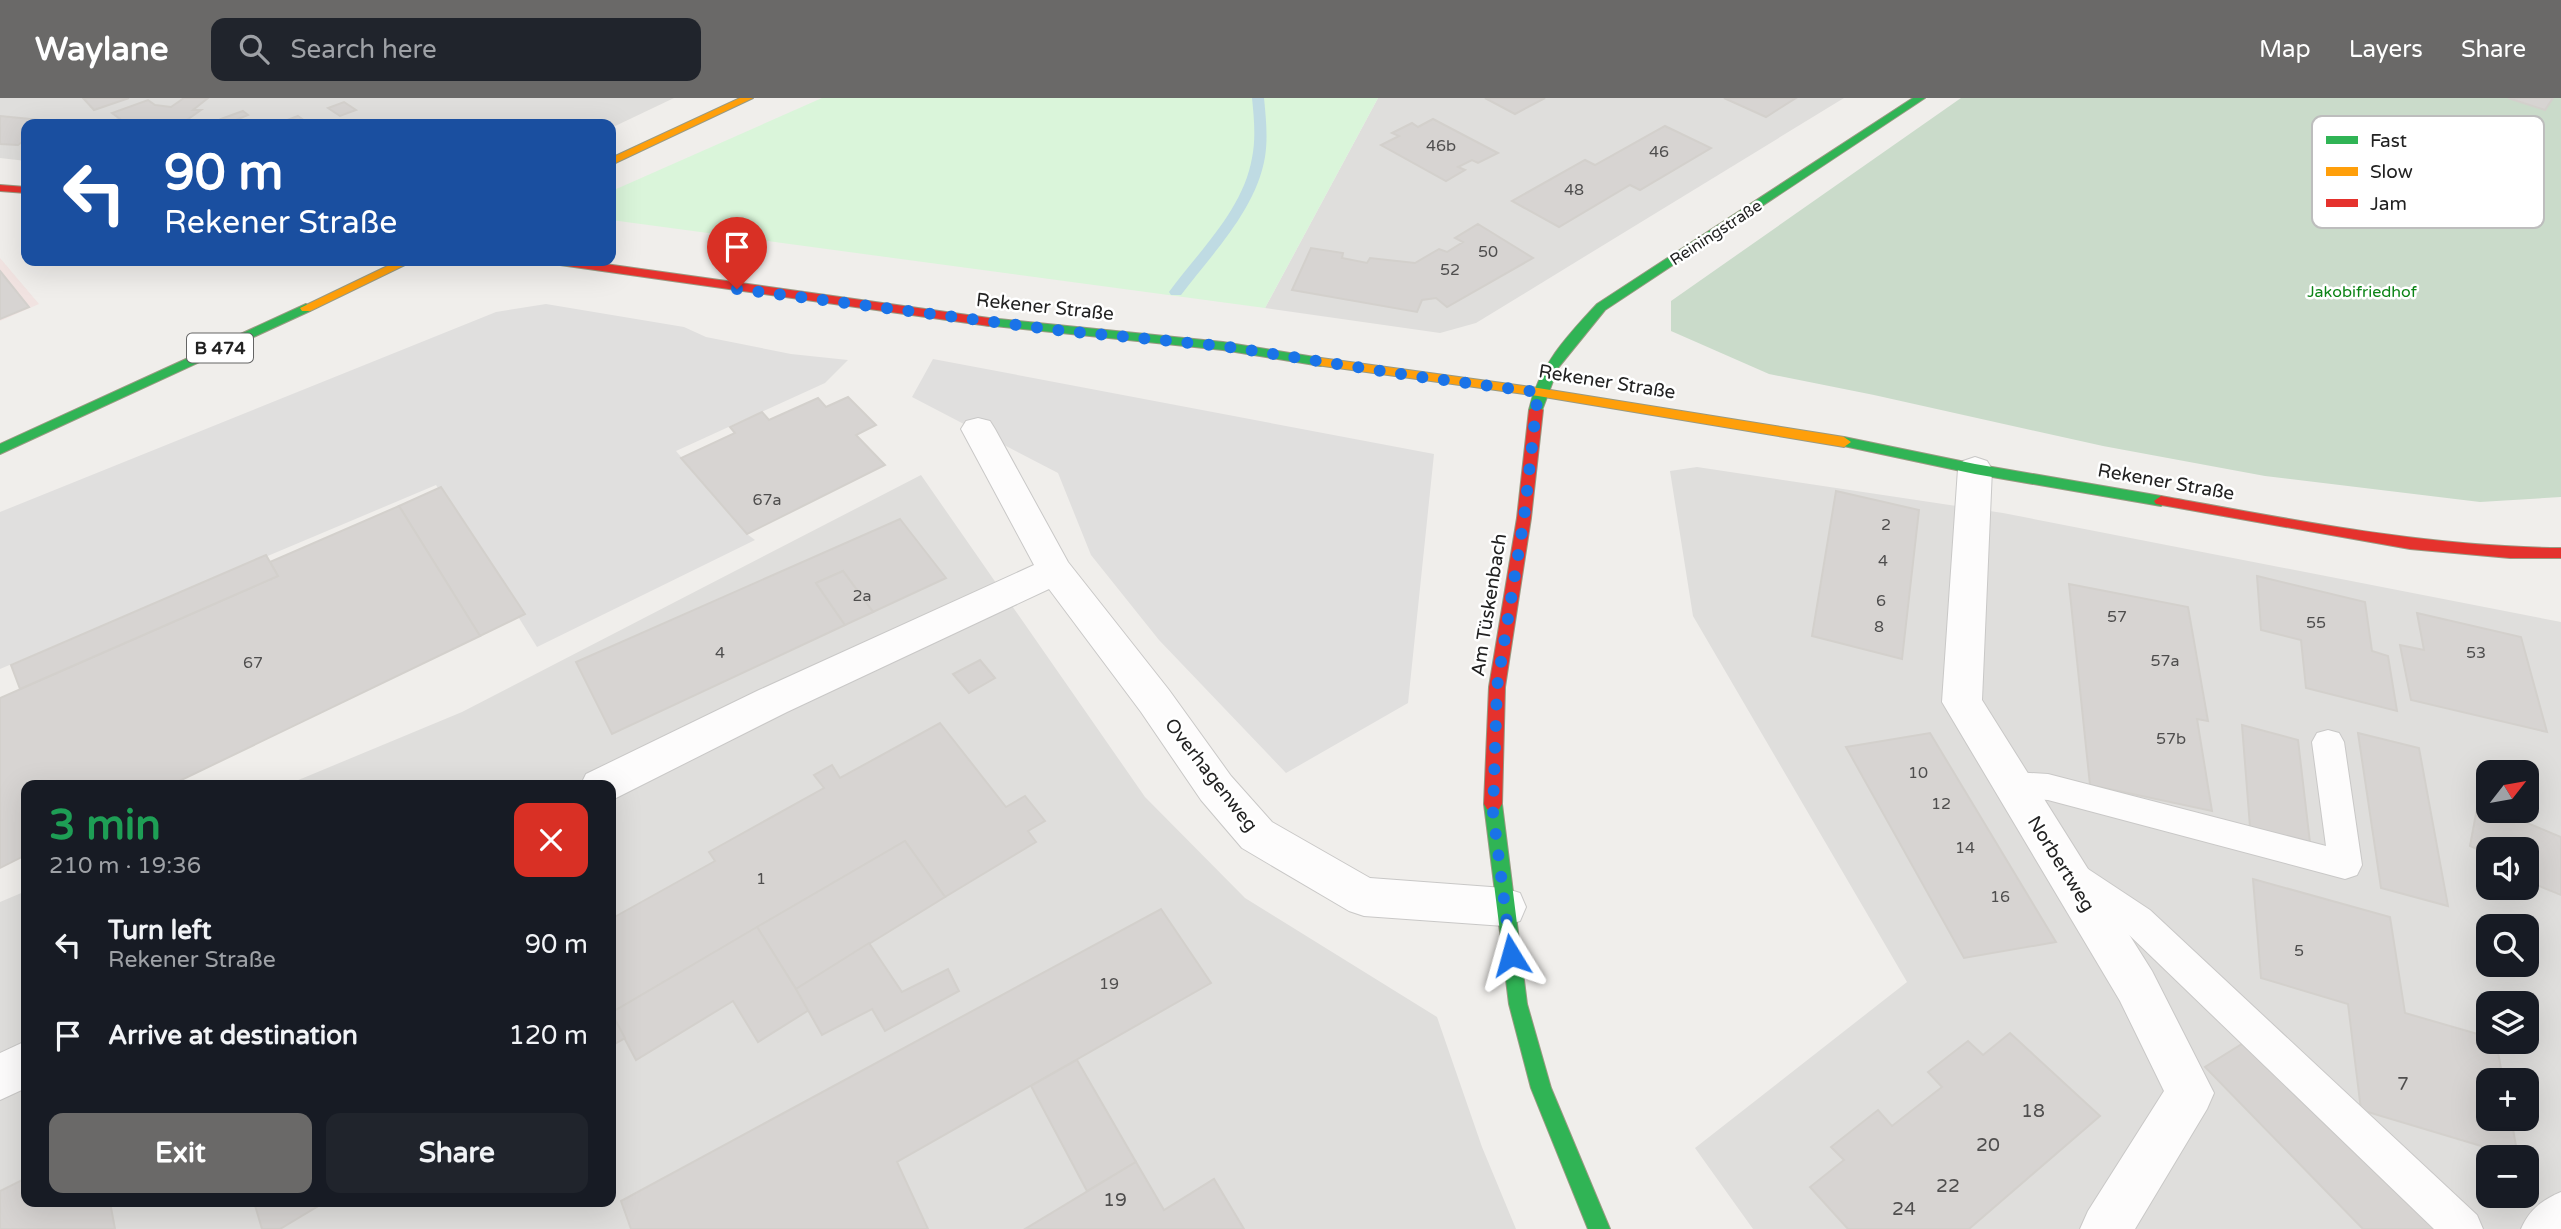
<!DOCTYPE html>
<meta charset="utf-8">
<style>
:root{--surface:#171b24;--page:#20242c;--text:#f1f3f6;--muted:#9ea1a6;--accent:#6a6968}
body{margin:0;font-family:"Varela Round",sans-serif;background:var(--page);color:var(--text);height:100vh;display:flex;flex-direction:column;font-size:26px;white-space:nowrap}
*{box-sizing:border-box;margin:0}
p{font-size:23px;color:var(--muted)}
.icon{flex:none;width:38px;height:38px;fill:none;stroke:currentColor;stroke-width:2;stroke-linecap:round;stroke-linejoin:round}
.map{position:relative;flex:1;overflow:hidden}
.panel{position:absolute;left:21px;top:682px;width:595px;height:427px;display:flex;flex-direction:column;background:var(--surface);border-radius:14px;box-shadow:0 7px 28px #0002}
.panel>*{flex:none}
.top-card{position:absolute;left:21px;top:21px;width:595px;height:147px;border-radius:14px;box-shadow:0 7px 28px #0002;background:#1a4fa0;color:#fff;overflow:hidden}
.needle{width:46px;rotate:59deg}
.controls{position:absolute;left:2476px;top:662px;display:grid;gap:14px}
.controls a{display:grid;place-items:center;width:63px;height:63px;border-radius:14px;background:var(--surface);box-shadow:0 7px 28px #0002;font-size:35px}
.pin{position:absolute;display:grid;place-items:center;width:60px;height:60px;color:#fff;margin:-72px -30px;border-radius:50% 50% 50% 0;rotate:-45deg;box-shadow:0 0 7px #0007}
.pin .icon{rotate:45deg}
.me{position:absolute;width:77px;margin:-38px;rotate:352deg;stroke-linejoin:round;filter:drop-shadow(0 0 5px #0008)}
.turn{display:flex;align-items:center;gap:24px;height:147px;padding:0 28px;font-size:32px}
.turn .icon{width:91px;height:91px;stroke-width:2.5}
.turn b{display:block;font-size:49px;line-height:60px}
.round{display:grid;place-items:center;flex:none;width:74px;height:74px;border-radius:14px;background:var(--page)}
.overview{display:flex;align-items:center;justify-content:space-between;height:119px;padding:0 28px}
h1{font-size:42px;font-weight:800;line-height:52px;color:#1e9e55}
.cta{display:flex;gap:14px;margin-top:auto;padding:14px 28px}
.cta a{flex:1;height:80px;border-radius:14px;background:var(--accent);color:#fff;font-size:28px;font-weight:800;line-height:80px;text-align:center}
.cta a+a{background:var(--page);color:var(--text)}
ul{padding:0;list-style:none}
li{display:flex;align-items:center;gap:21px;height:91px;padding:0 28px}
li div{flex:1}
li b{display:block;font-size:26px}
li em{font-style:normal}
header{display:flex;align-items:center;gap:42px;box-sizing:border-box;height:98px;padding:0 35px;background:var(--accent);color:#fff}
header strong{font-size:33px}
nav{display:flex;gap:38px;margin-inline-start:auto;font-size:24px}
.search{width:490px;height:63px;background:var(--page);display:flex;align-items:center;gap:18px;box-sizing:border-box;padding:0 24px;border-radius:14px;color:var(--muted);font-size:26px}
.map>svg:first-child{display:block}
.residential{fill:#dfdedc;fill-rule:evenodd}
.commercial{fill:#f1e3e1}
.cemetery{fill:#cadbca}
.park{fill:#daf5da}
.parking{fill:#e0dfde}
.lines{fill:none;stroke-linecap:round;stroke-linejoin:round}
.stream{fill:#bfdbe3;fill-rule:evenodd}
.building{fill:#d7d4d2;stroke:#d3d0cc;stroke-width:2}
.lane-casing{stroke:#c9c8c7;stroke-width:2}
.street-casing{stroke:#c9c8c7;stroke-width:2}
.fast-casing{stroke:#999a82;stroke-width:2}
.slow-casing{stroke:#999a82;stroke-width:2}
.jam-casing{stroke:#999a82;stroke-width:2}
.lane{fill:#fdfcfc;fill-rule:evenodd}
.street{fill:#fdfcfc;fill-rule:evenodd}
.fast{fill:#30b455;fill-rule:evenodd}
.slow{fill:#ff9f0a;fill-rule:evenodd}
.jam{fill:#e5322d;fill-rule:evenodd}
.route{stroke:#1a73e8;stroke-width:12;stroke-dasharray:0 21.6}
.labels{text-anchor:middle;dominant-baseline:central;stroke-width:5;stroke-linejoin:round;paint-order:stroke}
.number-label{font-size:16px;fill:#4f4e4e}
.far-street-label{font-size:16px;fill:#222;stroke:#fff}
.far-park-label{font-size:16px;fill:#0c8416;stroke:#fff}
.shield{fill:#fff;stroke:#646464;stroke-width:2}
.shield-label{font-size:18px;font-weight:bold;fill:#222}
.street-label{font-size:19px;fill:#222;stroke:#fff}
.near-number-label{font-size:19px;fill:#4f4e4e}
.key{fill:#fff;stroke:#bdbdbd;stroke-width:2}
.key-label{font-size:19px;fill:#222}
</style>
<header>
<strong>Waylane</strong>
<div class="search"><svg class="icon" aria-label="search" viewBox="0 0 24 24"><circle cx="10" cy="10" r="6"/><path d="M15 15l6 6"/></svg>Search here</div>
<nav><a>Map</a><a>Layers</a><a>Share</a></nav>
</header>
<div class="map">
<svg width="2561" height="1131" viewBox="0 0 2561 1131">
<rect width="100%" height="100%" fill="#f0eeeb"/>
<g class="residential">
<path d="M0 0H674L611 30V26H26V63L0 60Z"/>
<path d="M1378 0H1844L1476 225 1440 235 1265 210Z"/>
<path d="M1697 369 2003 415 2561 524V1131H1753L1695 1050 1907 884 1693 518 1670 373ZM2488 674H2527V712H2488ZM2488 751H2527V789H2488ZM2488 828H2527V866H2488ZM2488 905H2527V943H2488ZM2488 982H2527V1020H2488ZM2488 1059H2527V1097H2488Z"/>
<path d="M921 377 1145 699 1245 800 1437 919 1482 1049 1516 1131H0V804L26 793V1104H611V688H284L462 614Z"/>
</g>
<path class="commercial" d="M0 160 39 206 0 223Z"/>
<path class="cemetery" d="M1961 0H2561V399L2480 404 2265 378 2103 348 1874 297 1769 276 1671 233V203Z"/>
<path class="park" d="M822 0H1378L1265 210 611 122 614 92Z"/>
<g class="parking">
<path d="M546 206 684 229 706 239 791 256 848 262 825 285 676 353 747 436 755 442 537 549 436 387 0 571V414L496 214Z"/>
<path d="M933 261 1434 356 1408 605 1286 675 1159 542 1091 457 1058 375 912 299Z"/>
</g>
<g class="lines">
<path class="stream" d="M1252 0H1264C1266 20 1268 40 1265 59 1256 112 1212 156 1181 197H1171L1169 194C1199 153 1243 112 1252 60 1256 40 1254 20 1252 0Z"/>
</g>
<g class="building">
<path d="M83 0H129L94 12Z"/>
<path d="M184 0H208L193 12H201L181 26H100L120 21 112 15 148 2 155 7 171 9Z"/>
<path d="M1485 0H1545L1515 16Z"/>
<path d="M1724 0H1796L1766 19Z"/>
<path d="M2508 0H2553L2545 12Z"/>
<path d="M344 4 356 12 340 18 328 10Z"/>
<path d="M243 13 248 17 226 26 221 21Z"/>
<path d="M0 18 51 23 47 26H26V41L18 47 0 46Z"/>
<path d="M298 18 309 26H277Z"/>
<path d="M1433 21 1498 55 1478 65 1472 62 1458 69 1465 72 1446 83 1381 47 1399 38 1392 35 1412 25 1418 29Z"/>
<path d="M1665 28 1711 50 1640 92 1630 87 1559 129 1512 103 1585 62 1595 67Z"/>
<path d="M1478 126 1533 160 1447 209 1436 200 1422 202 1417 214 1292 192 1311 150 1343 155 1342 160 1367 165 1370 160 1415 165 1439 151 1447 154 1463 144 1455 140Z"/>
<path d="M0 173 29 209 0 221Z"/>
<path d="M848 299 876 327 856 337 885 367 747 436 681 360 735 335 730 329 762 314 769 322 818 300 826 309Z"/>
<path d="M441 389 525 516 480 538 399 408Z"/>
<path d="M1836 393 1919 412 1902 561 1812 538Z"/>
<path d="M399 408 480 538 169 688H26V757L0 770V600L278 478 270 464Z"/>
<path d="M900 421 946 480 873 514 843 473 816 485 845 527 612 636 576 564Z"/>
<path d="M266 457 278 478 20 591 11 567Z"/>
<path d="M843 473 873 514 845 527 816 485Z"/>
<path d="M2257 478 2365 504 2372 553 2388 558 2397 613 2306 590 2301 542 2261 532Z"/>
<path d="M2069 486 2188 509 2208 623 2197 621 2212 713 2090 687Z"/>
<path d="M2417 515 2521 539 2547 634 2411 602 2400 547 2424 552Z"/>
<path d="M980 562 995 580 969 595 953 576Z"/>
<path d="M940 625 1006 709 1025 698 1045 723 1028 733 1036 744 945 799 905 743 611 915V821L715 763 709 754 824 690 814 677 832 667 840 680Z"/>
<path d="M2242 627 2298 642 2310 745 2250 729Z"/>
<path d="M1930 635 2056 844 1964 860 1846 649Z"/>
<path d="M2358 635 2419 650 2448 808 2381 790Z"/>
<path d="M2478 705 2488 709V712H2496L2561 739V797L2527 783V751H2488V756L2470 748Z"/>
<path d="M905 743 945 799 796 891 757 829Z"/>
<path d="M2253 781 2390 819 2405 915 2488 939V943H2496L2503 982H2488V1020H2511L2518 1059 2361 1012 2348 906 2261 880Z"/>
<path d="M1161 811 1211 885 897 1064 928 1131H631L621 1103Z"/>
<path d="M757 829 809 912 758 944 733 903 636 962 611 915Z"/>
<path d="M869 845 902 894 948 871 959 893 885 933 872 911 822 937 796 891Z"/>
<path d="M611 914 625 940 611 948Z"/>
<path d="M2010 935 2100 1018 1969 1131H1848L1810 1089 1844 1062 1831 1049 1878 1012 1892 1028 1942 989 1928 974 1968 943 1983 957Z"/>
<path d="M2253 939 2448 1131H2363L2205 969Z"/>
<path d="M1077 962 1136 1064 1087 1093 1031 988Z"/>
<path d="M1136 1064 1164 1112 1214 1081 1244 1131H1025Z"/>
<path d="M26 1080V1104H110L115 1131H0V1093Z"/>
<path d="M254 1104H325L280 1131H262Z"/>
</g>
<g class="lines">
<g class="lane-casing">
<g id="lane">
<path d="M2328 632 2339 635 2344 644 2362 767 2357 777 2345 781 2048 702 2012 700 2001 696 1996 687 2001 678 2012 674 2048 676 2326 748 2312 644 2317 635Z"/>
<path d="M2073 765 2085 769 2150 812 2477 1117 2483 1131H2434L2126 834 2061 789 2056 779 2061 769Z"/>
<path d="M2561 1094V1131H2521C2529 1112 2542 1102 2561 1094Z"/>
</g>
</g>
<g class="street-casing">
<g id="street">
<path d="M978 320 990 323 995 331 1068 464 1169 592 1231 678 1272 724 1370 780 1504 790 1520 795 1526 809 1520 823 1504 828 1364 818 1349 813 1242 750 1201 702 1141 614 1049 491 787 614 616 700 611 702V688H580L586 676 759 592 1034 467 961 331 966 323Z"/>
<path d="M1975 359 1987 363 1992 371 1982 602 2152 873 2214 995 2207 1011 2135 1131H2080L2088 1113 2164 993 2120 903 1942 604 1958 371 1963 363Z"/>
<path d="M26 943V990L0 1002V955Z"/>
</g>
</g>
<g class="fast-casing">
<g id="fast">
<path d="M1913 0H1925L1605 212 1558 270 1541 315H1531L1529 312C1538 269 1568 237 1597 206Z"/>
<path d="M306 206 312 210 310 213 0 356V346Z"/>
<path d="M989 220 1223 244 1321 260 1327 264 1321 268 1223 252 985 227V221Z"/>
<path d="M1844 339 1975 366 2161 398 2168 403 2161 408 1975 376 1839 347 1837 344 1839 341Z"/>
<path d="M1493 699 1499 701 1502 706 1527 906 1551 990 1610 1131H1588L1531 990 1509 906 1484 706 1487 701Z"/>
</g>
</g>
<g class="slow-casing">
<g id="slow">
<path d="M740 0H753L611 67V60Z"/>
<path d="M398 163H413L310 213H302L300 210Z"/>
<path d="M1321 260 1538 290 1844 339 1851 344 1844 349 1538 298 1316 267 1315 264Z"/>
</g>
</g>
<g class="jam-casing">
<g id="jam">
<path d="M0 87 26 89V95L0 93Z"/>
<path d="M554 163H584L989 220 995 224 989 228 560 167Z"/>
<path d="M1536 308 1543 312 1531 420 1505 589 1502 706 1499 711 1493 713 1487 711 1484 706 1489 589 1517 420 1529 312Z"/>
<path d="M2161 398C2294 422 2425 449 2561 450V460H2510L2410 451 2156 406 2154 403Z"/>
</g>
</g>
<use href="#lane" class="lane"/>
<use href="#street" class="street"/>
<use href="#fast" class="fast"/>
<use href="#slow" class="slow"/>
<use href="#jam" class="jam"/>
</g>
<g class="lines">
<path class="route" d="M737 191 1064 233 1223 248 1413 278 1538 294 1524 420 1497 589 1493 714 1511 857"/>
</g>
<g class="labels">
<g class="number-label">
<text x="1441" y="48">46b</text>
<text x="1659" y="54">46</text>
<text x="1574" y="92">48</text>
<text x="1488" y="154">50</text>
<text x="1450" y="172">52</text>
<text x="767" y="402">67a</text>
<text x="1886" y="427">2</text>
<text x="1883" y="463">4</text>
<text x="862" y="498">2a</text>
<text x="1881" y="503">6</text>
<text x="2117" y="519">57</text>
<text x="2316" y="525">55</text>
<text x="1879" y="529">8</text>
<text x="720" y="555">4</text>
<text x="2476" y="555">53</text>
<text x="2165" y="563">57a</text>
<text x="253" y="565">67</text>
<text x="2171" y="641">57b</text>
<text x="1918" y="675">10</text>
<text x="1941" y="706">12</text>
<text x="1965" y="750">14</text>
<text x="761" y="781">1</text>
<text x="2000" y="799">16</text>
<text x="2299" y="853">5</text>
<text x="1109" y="886">19</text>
</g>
<g class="far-street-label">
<text transform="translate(1716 135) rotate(-33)">Reiningstraße</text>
</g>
<g class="far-park-label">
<text x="2362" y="194">Jakobifriedhof</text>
</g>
<rect class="shield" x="187" y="235.5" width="66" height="29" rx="5"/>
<g class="shield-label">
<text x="220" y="250">B 474</text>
</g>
<g class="street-label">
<text transform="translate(1045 209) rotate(6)">Rekener Straße</text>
<text transform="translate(1607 284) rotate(9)">Rekener Straße</text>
<text transform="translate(2166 384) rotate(10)">Rekener Straße</text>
<text transform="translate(1489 507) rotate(-81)">Am Tüskenbach</text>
<text transform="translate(1211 677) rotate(52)">Overhagenweg</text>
<text transform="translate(2061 766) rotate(58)">Norbertweg</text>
</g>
<g class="near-number-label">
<text x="2403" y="986">7</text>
<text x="2033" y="1013">18</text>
<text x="1988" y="1047">20</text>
<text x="1948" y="1088">22</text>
<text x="1115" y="1102">19</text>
<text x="1904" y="1111">24</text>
</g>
</g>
<rect x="2312" y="18" width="232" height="112" rx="10" class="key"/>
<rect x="2326" y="38" width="32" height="8" fill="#30b455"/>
<rect x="2326" y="69" width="32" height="9" fill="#ff9f0a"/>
<rect x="2326" y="101" width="32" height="8" fill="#e5322d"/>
<g class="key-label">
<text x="2370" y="49">Fast</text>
<text x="2370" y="80">Slow</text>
<text x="2370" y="112">Jam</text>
</g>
</svg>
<div class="controls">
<a><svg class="needle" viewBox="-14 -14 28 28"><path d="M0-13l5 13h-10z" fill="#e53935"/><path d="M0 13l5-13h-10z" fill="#9ea1a6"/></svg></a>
<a><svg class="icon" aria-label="sound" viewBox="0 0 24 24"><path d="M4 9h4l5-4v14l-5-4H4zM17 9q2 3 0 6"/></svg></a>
<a><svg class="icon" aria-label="search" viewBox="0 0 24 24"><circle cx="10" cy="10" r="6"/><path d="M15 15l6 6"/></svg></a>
<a><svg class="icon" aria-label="layers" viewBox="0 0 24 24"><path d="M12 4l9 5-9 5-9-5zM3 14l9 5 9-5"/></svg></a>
<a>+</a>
<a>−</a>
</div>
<div class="pin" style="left:737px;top:191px;background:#d93025"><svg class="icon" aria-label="arrive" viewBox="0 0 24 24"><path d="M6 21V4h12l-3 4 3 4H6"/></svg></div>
<svg class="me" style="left:1511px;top:857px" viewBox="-20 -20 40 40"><path d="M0-17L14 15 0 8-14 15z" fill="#1a73e8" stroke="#fff" stroke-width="4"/></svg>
<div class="top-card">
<div class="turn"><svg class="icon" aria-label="left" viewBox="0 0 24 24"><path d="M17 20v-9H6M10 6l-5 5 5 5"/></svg><div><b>90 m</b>Rekener Straße</div></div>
</div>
<section class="panel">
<div class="overview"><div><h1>3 min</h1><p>210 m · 19:36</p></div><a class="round" style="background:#d93025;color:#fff"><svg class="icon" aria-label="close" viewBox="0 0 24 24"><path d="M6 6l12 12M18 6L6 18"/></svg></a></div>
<ul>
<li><svg class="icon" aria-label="left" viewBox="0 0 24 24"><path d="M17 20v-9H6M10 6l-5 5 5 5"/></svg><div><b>Turn left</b><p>Rekener Straße</p></div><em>90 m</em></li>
<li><svg class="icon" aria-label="arrive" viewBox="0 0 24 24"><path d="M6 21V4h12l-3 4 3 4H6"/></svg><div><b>Arrive at destination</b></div><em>120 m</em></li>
</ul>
<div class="cta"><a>Exit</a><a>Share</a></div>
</section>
</div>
